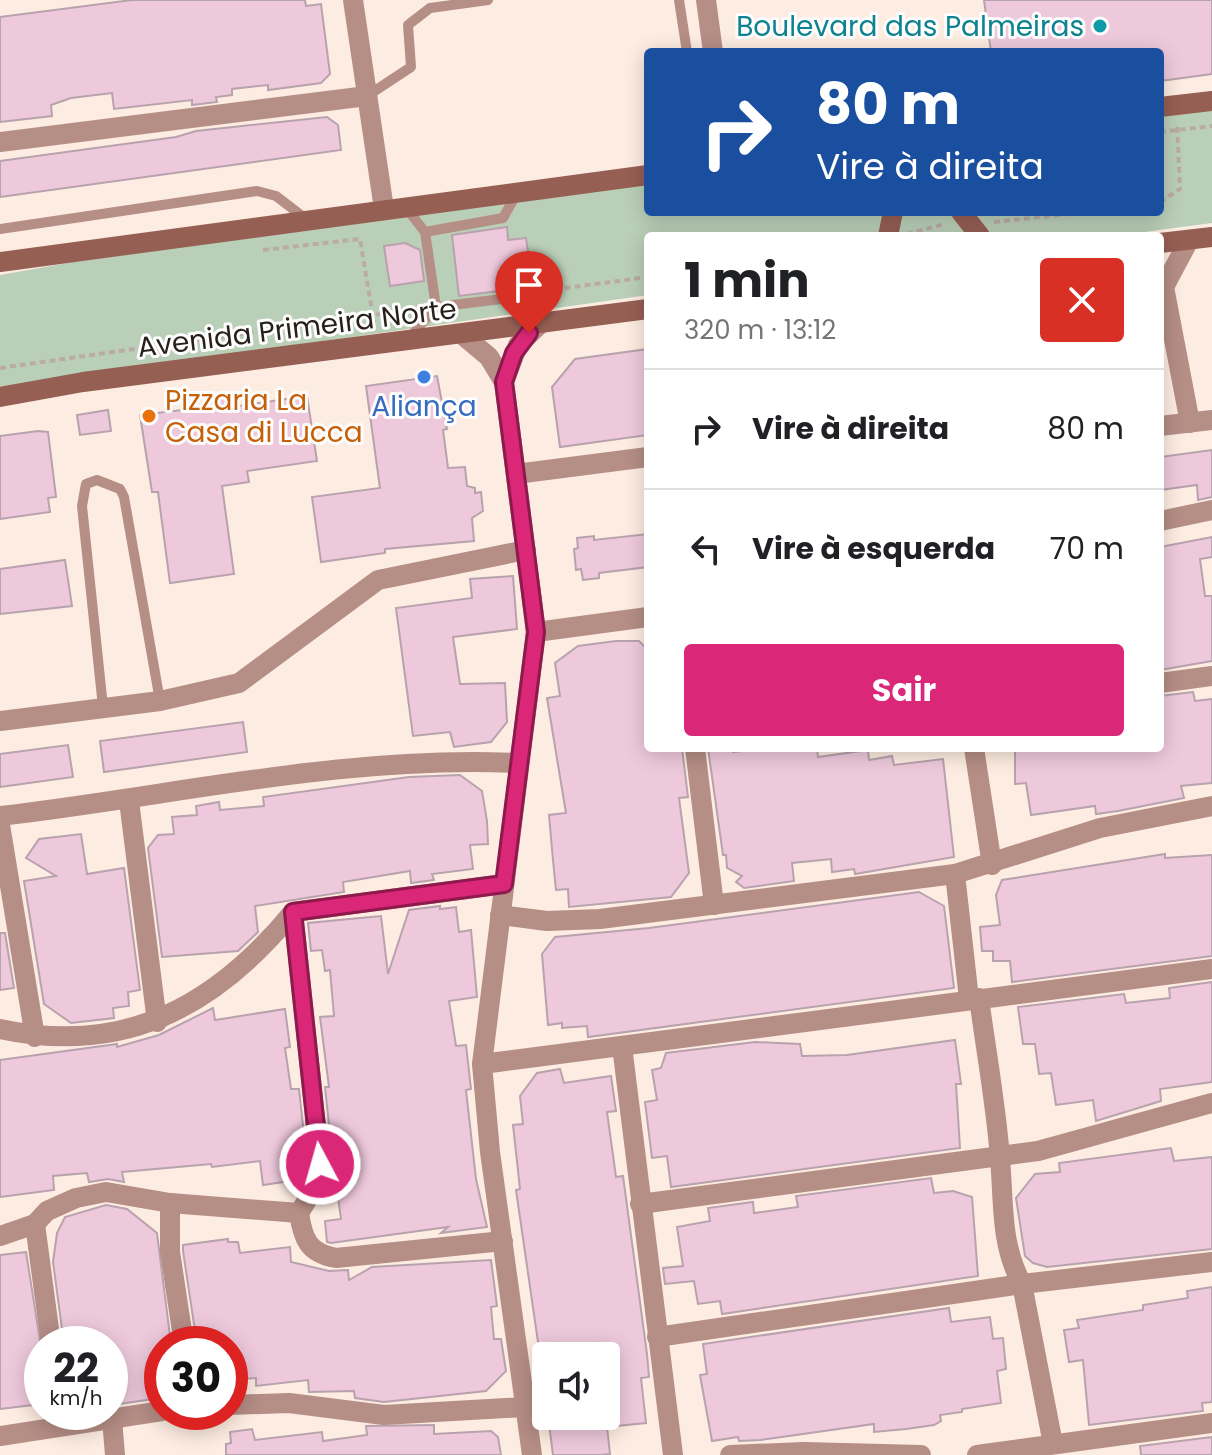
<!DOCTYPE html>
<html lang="pt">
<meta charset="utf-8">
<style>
:root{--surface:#fff;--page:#f6f6f6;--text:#202124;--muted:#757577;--line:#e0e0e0;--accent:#db2777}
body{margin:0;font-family:Poppins,sans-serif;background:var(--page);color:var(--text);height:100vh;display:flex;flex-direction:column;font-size:30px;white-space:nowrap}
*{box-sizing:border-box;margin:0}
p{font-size:26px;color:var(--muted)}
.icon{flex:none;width:44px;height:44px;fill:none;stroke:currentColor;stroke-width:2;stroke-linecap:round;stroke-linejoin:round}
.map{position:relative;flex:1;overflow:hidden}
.panel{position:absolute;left:644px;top:232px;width:520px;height:520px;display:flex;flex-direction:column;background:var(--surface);border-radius:8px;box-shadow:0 4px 20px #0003}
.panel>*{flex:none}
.hud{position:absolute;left:644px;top:48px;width:520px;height:168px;border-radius:8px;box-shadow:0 4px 20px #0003;background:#1a4fa0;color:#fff;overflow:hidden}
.buttons{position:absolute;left:532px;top:1342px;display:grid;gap:16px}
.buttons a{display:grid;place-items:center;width:88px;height:88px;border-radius:8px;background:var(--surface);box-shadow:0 4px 20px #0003;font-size:40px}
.speed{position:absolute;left:24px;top:1326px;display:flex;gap:16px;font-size:40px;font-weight:700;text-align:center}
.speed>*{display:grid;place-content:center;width:104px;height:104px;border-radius:50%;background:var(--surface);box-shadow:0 4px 20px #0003;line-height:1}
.speed small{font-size:20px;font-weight:400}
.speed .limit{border:12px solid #d22;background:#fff;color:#111}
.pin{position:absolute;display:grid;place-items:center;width:68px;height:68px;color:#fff;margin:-82px -34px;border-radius:50% 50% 50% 0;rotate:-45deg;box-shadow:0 0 8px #0007}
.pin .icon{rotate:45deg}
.me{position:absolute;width:88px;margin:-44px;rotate:354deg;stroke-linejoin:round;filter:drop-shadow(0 0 6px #0008)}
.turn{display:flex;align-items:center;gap:28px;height:168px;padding:0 40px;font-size:36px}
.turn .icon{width:104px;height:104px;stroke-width:2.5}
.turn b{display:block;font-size:56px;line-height:68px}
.round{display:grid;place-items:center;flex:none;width:84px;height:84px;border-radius:8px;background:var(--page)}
.head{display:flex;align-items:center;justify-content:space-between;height:136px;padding:0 40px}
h1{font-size:48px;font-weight:700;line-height:60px}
.button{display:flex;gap:16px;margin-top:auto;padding:16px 40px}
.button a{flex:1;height:92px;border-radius:8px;background:var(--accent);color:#fff;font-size:32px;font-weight:700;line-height:92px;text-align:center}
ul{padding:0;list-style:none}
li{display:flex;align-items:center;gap:24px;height:120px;padding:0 40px;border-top:2px solid var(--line)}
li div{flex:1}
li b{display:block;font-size:30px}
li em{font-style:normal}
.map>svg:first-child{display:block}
.green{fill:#bacfb8}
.building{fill:#eec9dc;stroke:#b8a2ad;stroke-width:2}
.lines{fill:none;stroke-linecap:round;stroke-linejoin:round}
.path{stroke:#baaca3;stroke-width:4;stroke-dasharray:6 4;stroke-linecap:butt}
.service{stroke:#b58e86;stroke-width:10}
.minor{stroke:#b58e86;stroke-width:20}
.tertiary{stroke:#b58e86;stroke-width:20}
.secondary{stroke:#965f54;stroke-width:20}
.route-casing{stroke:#8e194d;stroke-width:20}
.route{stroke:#db2777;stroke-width:14}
.culture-dot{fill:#0f9aa8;stroke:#fdfdfd;stroke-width:3}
.shop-dot{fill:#3f7fe0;stroke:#fdfdfd;stroke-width:3}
.food-dot{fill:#e8710a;stroke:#fdfdfd;stroke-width:3}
.labels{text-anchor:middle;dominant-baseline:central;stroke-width:6;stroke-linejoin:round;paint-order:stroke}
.culture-label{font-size:28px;fill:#0d838f;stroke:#fdfdfd;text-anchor:end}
.street-label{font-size:28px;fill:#261f1a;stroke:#fdfdfd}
.food-label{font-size:28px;fill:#c56008;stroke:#fdfdfd;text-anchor:start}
.shop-label{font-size:28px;fill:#366cbe;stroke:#fdfdfd}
</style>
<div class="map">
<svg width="1212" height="1455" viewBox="0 0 1212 1455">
<rect width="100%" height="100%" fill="#fdece1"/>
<path class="green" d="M1212 110V223L1114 236H648V295L0 387V275L73 262 648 183V212H1160V117Z"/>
<g class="building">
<path d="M132 0H305L306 6 321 4 330 74 321 83 268 90V85L232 89V95L216 97 217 102 192 105V100L114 109 112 93 71 98 51 105 52 116 0 122V17Z"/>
<path d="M984 0H1212V74L1160 81V52H991Z"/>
<path d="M327 117 338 125 341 150 0 197V161L176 137 196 131Z"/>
<path d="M507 227 508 240 526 238 532 279 514 281 515 289 459 296 452 235Z"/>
<path d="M405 243 420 250 424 281 390 286 384 246Z"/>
<path d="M648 349V435L560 447 552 387 575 359Z"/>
<path d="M437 376 447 429 443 430 448 468 465 467 467 486 475 488V493L481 492 483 511 472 518 474 541 385 549V553L321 562 312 497 380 488 366 386Z"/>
<path d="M237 396 238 406 307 396 317 461 247 471 249 482 222 486 234 574 170 583 158 492H152L140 415 207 407 206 400Z"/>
<path d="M108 410 111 431 80 435 77 415Z"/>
<path d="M38 431 48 432 56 497 48 498 50 512 0 519V436Z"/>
<path d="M1212 450V497L1198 500 1197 485 1160 490V457Z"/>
<path d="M648 534V567L599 573V578L583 580 581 569 576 570 574 549 578 548 577 538 594 536V540Z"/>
<path d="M1212 537V557L1200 559 1205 596H1212V661L1160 670V547Z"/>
<path d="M65 560 72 606 0 614V569Z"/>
<path d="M513 576 517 629 453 637 460 684 505 683 507 722 491 742 454 747 450 732 413 736 396 608 472 598 470 579Z"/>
<path d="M616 641H639L648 650V748H682L688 797 679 798 689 873 671 897 569 907 568 889 556 890 553 860 549 815 566 813 547 698 560 696 555 663 578 646Z"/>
<path d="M1193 692 1195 701 1212 699V783L1181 786 1184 798 1118 811 1096 814 1095 806 1031 815 1026 783 1015 784V748H1160V696Z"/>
<path d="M243 722 247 752 104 772 100 741Z"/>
<path d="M68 745 73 777 0 787V754Z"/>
<path d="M708 748H733V752L763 748H817L818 757 868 750 869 760 892 756 894 765 943 759 954 857 855 874 854 869 832 872 831 859 792 863 794 881 744 888 736 882 742 876 727 868 726 855H723Z"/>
<path d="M460 775 482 791 487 821 488 844 470 845 473 869 432 874 434 880 411 883 410 871 343 882 344 892 255 906 258 932 238 951 162 957 148 848 158 835 174 834 172 817 197 815 196 806 219 802 220 810 264 806 263 797 409 777Z"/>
<path d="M81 834 87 874 124 868 140 990 128 992 129 1006 113 1008 114 1018 71 1023 44 1004 24 881 56 876 26 858 39 839Z"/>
<path d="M1165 854V858L1212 855V956L1012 982 1010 961H993V951H982L980 927 1000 925 996 895 1002 880Z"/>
<path d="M919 892 944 906 954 988 588 1037 587 1026 562 1028V1023L548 1025 542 954 555 937 649 928Z"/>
<path d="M440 906V909L456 907 459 932 471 930 477 997 449 1001 456 1046 466 1045 471 1089 466 1090 476 1179 487 1227 441 1233 448 1227 331 1243 327 1242 325 1221 341 1219 335 1175H331L333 1163 325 1087H329L320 1017 334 1016 330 970 325 971 322 950 311 951 308 923 381 916 388 974 409 910Z"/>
<path d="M0 933H5L14 988 0 990Z"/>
<path d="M1212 982V1082L1160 1089 1161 1101 1096 1121 1093 1100 1056 1105 1051 1073 1039 1074 1035 1044H1023L1018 1007 1124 994 1126 1003 1170 998 1169 988Z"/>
<path d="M213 1008 215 1020 285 1009 290 1047 285 1048 291 1089H299L307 1163 303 1179 263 1185 260 1161 212 1167 211 1164 122 1172 124 1182 108 1179 89 1182 87 1173 53 1176 54 1190 0 1197V1060L117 1044V1047L159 1035Z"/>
<path d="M955 1040 961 1084H956L960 1148 671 1187 667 1156 652 1158 645 1102 657 1100 652 1070 661 1068 666 1053 755 1042 800 1044 802 1056 847 1055Z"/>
<path d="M560 1069 564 1083 611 1076 616 1111 607 1112 616 1177 623 1176 647 1354 649 1377 641 1378 646 1423 607 1427 610 1454 600 1455H553L548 1416H606V1419V1356H540L516 1190 520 1189 513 1125 523 1124 520 1096 537 1073Z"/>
<path d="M1171 1148 1174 1161 1212 1157V1249L1047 1267 1033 1263 1025 1256 1016 1198 1035 1174 1060 1172 1059 1163Z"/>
<path d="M931 1178 934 1193 953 1191 972 1197 978 1276 722 1314 720 1301 698 1304 694 1281 665 1284 663 1268 683 1266 677 1227 710 1221 708 1208 753 1202 754 1213 798 1207 796 1196Z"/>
<path d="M106 1205 127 1209 157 1233 171 1344H162V1388L153 1399 113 1405 110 1399V1344H64L53 1262 57 1233 65 1217Z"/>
<path d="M228 1239V1242H238L240 1253 290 1247 291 1262 329 1271 348 1270 349 1280 372 1267 491 1260 497 1306 491 1307 494 1339H501L506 1371 486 1391 384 1402 355 1398 354 1391 309 1392 308 1380 256 1386V1378L230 1380V1344H197L183 1251V1245Z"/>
<path d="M26 1252 42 1353V1393L33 1405 0 1409V1255Z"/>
<path d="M1212 1287V1402L1202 1403 1203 1411 1089 1425 1083 1360 1069 1362 1064 1330 1079 1328 1077 1320 1143 1310V1305L1188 1298 1187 1291Z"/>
<path d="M949 1308 951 1322 990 1317 993 1339 1003 1338 1006 1369 997 1371 1001 1403 962 1409V1412L940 1415 941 1421 934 1425 906 1429 874 1432V1424L761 1440 739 1441 738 1437 712 1441 700 1375 707 1374 703 1344Z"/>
<path d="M434 1425V1434L491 1431 498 1437 501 1455H226V1444L231 1443 230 1432 252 1429 255 1440 322 1432 323 1441 367 1435 366 1426Z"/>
<path d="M1212 1437V1455H1141L1140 1446Z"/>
</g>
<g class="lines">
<g class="path">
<path d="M1160 132 1212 126"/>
<path d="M1160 202 1180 189 1177 123"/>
<path d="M994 222 1087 212"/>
<path d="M907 234 945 224"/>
<path d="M263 250 360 239 374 323"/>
<path d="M535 292 648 277"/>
<path d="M0 368 416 309"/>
</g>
<g class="service">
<path d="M679 0 687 52"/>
<path d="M367 96 411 67 408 25 430 8 488 0"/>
<path d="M406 208 425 232 436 307"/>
<path d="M0 229 257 191 276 196 306 219"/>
<path d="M425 232 503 218 517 193"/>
<path d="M411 336 436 307 518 297 543 321"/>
<path d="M103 707 82 506 86 484 97 480 120 489 124 497 160 701"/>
</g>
<g class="minor">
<path d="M706 0 713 52"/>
<path d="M0 142 367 96"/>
<path d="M1160 283 1164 287 1190 423"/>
<path d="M1164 287 1189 240"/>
<path d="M1160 426 1212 420"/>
<path d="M516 474 648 457"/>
<path d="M1160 521 1212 510"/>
<path d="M536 632 648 617"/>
<path d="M1160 683 1212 676"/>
<path d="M0 721 160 701 239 683 378 580 526 550"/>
<path d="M695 748 714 905"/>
<path d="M974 748 992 865"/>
<path d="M129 801 157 1022"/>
<path d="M0 816C172 796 344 755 517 763"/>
<path d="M0 825 35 1037"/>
<path d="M955 874 969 999"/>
<path d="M293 912 320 1164 313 1191 299 1213"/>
<path d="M500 915 547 921 600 919 955 874 1100 828 1212 806"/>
<path d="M979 998C986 1051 996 1105 1000 1158 1004 1203 1000 1244 1022 1284L1053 1444"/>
<path d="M0 1029C124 1056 215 1007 293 912L504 884"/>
<path d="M622 1046 673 1455"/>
<path d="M482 1064 1212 969"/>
<path d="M170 1203V1252L184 1344"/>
<path d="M640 1204 1038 1151 1212 1103"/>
<path d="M35 1224 51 1344"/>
<path d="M0 1236 35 1224 47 1211 76 1198 106 1192 170 1203 299 1213C303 1239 308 1253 336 1258L503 1241"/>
<path d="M657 1337 1022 1284 1212 1262"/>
<path d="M230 1405 289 1403 384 1415 525 1407"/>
<path d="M112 1419 115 1455"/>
<path d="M0 1436 162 1411"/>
<path d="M730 1455 804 1452 921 1455"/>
<path d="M977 1455 1212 1423"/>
</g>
<g class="tertiary">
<path d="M353 0 384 209"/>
<path d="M464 336 489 357 504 382"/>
<path d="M532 1455 490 1152 482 1064 536 632 504 382 518 345 541 323"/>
</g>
<g class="secondary">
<path d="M1160 107 1212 101"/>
<path d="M961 212 980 236"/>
<path d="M888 236 893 212"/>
<path d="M1160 243 1212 237"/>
<path d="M0 262 648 175"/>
<path d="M0 397 83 382 648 309"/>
</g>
</g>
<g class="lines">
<g class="route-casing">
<path id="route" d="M320 1164 293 912 504 884 536 632 504 382 514 353 529 333"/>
</g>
<use href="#route" class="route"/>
</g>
<circle class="culture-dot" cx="1100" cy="26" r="8"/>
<circle class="shop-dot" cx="424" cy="377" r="8"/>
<circle class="food-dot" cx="149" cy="416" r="8"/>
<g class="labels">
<g class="culture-label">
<text x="1084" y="26">Boulevard das Palmeiras</text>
</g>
<g class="street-label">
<text transform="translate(297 328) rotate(-7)">Avenida Primeira Norte</text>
</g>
<g class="food-label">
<text x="165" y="400">Pizzaria La<tspan x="165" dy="32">Casa di Lucca</tspan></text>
</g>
<g class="shop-label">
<text x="424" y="406">Aliança</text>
</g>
</g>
</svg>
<div class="buttons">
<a><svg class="icon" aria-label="sound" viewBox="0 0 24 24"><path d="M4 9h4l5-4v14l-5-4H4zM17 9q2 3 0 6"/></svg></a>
</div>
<div class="speed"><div>22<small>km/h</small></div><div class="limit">30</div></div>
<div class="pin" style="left:529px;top:333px;background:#d93025"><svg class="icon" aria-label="arrive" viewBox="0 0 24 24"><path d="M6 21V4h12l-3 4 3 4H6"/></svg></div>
<svg class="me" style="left:320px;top:1164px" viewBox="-20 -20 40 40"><circle r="17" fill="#db2777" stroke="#fff" stroke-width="3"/><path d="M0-11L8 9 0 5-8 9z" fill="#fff"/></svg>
<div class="hud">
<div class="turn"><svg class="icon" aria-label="right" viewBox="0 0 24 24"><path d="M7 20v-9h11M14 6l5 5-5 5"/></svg><div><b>80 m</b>Vire à direita</div></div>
</div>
<section class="panel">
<div class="head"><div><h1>1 min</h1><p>320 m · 13:12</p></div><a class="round" style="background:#d93025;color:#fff"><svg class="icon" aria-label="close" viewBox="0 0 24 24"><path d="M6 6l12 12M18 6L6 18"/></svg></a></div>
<ul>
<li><svg class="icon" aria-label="right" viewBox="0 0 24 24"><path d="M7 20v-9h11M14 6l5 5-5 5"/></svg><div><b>Vire à direita</b></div><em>80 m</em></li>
<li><svg class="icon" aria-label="left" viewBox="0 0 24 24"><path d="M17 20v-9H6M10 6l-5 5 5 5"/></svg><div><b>Vire à esquerda</b></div><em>70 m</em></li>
</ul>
<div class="button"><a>Sair</a></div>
</section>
</div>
